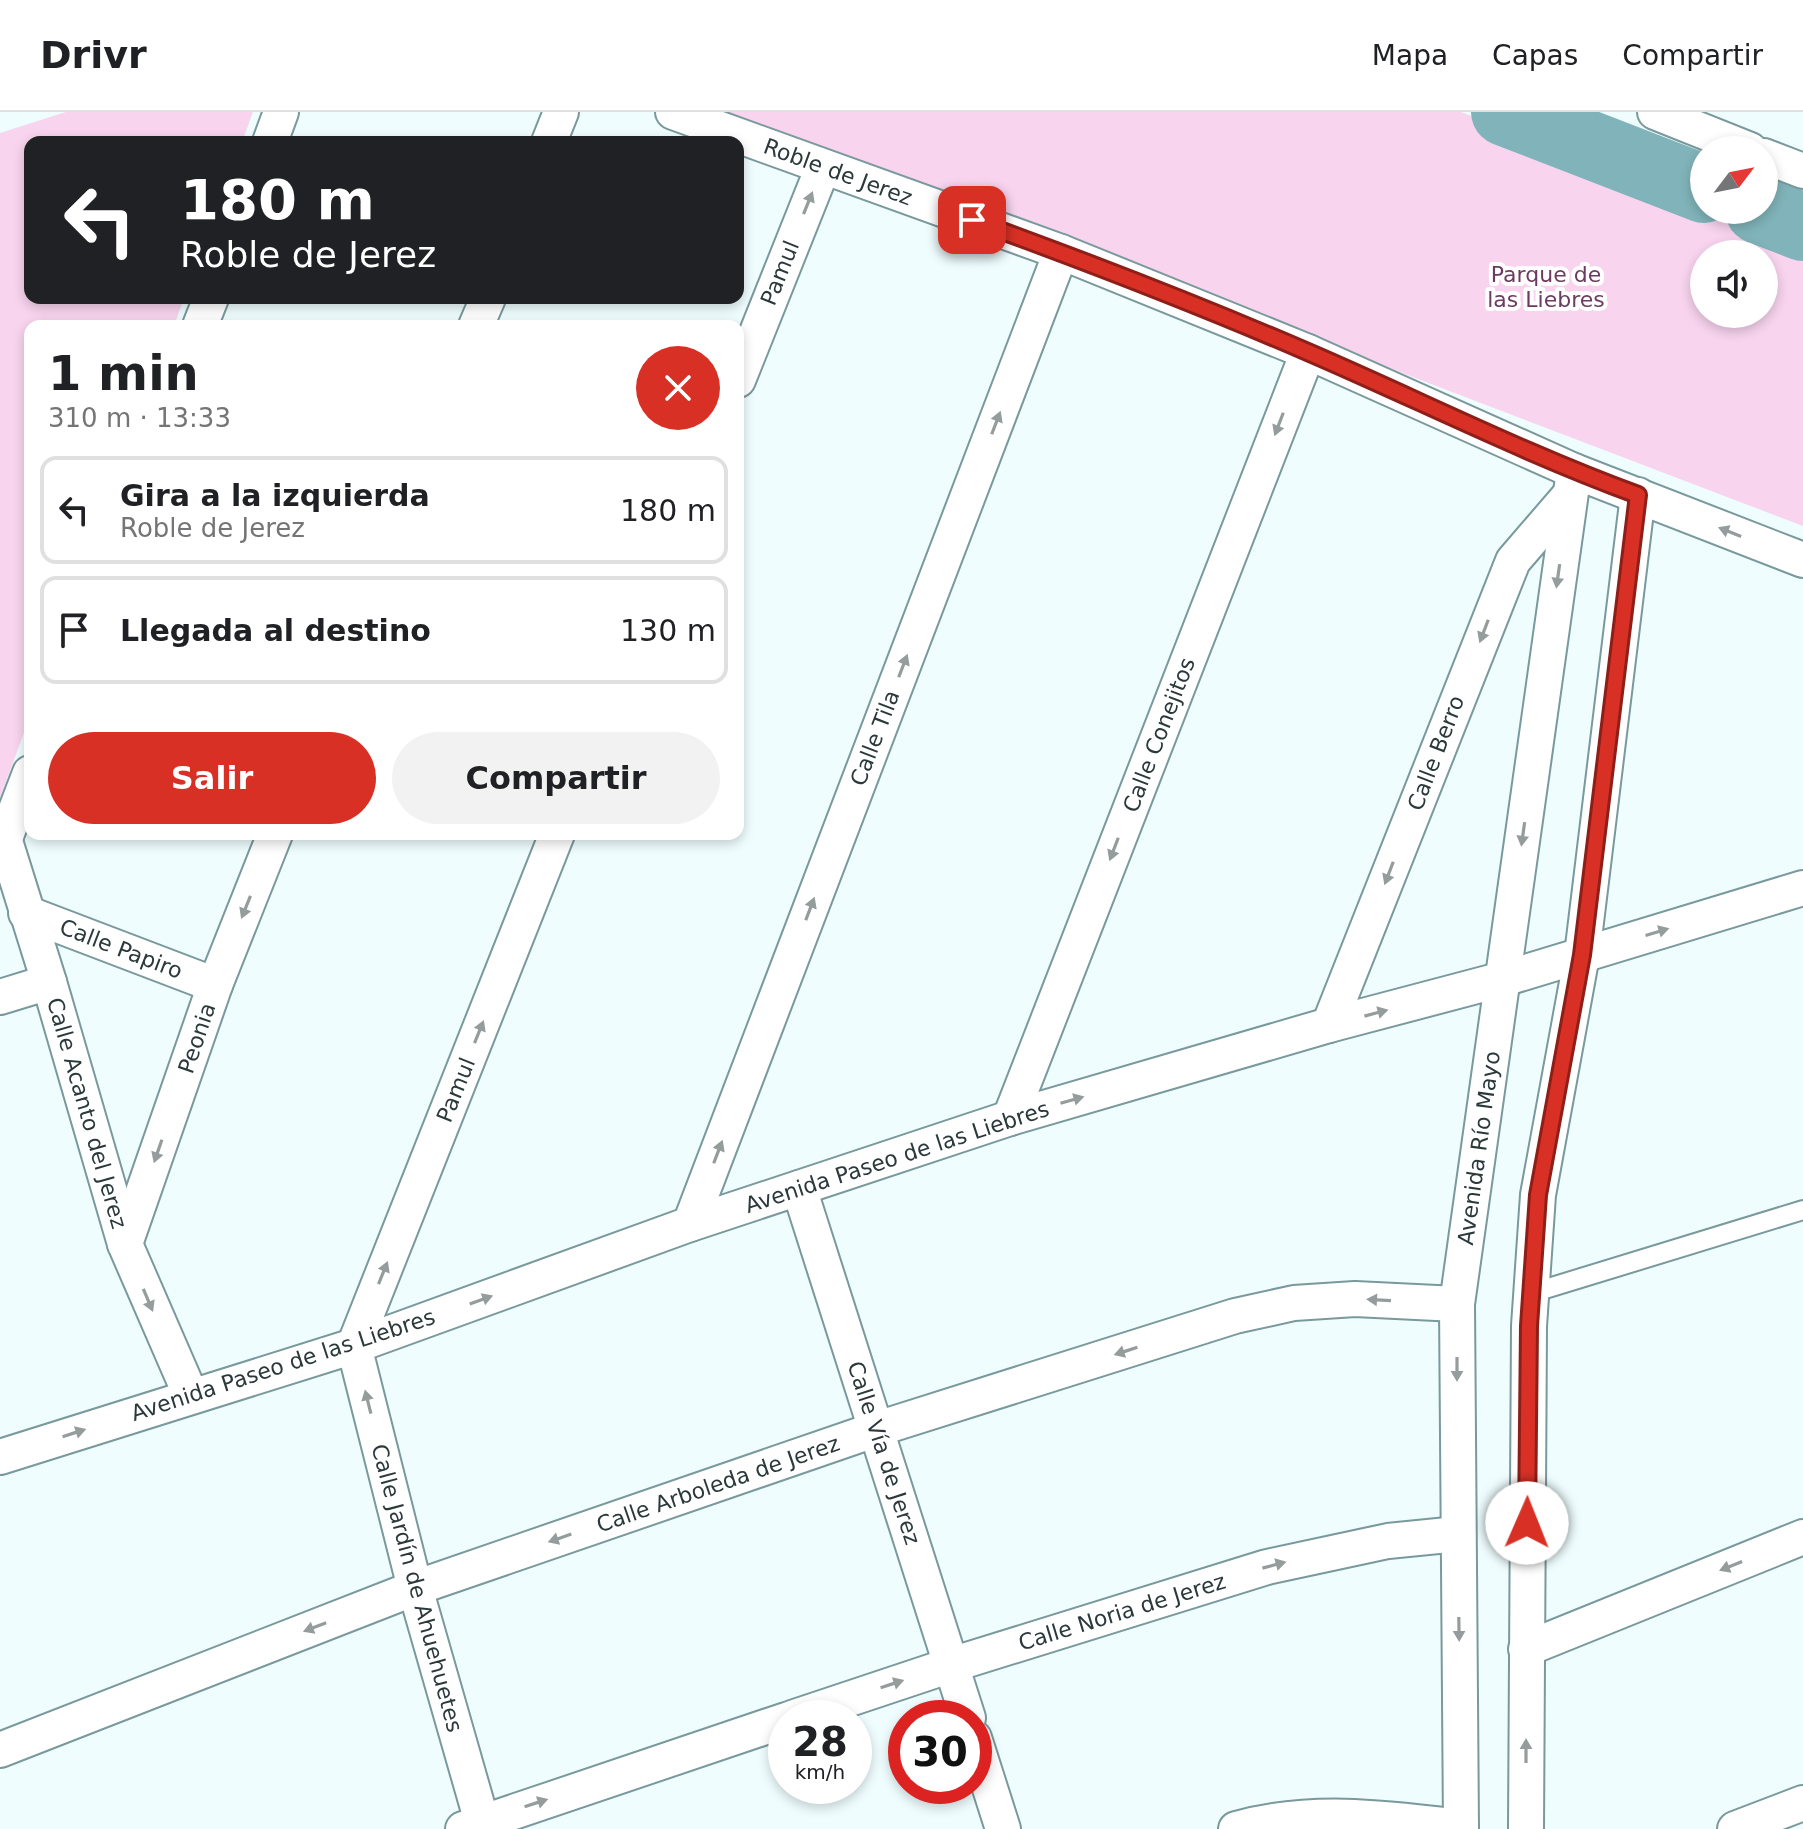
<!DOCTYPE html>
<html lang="es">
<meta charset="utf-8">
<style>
:root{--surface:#fff;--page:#f2f2f2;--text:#202124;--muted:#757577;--line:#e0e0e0;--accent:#d93025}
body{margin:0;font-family:"DejaVu Sans",sans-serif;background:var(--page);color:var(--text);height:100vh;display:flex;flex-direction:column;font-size:30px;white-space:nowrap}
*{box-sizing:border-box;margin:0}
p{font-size:26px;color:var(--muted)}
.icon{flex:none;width:44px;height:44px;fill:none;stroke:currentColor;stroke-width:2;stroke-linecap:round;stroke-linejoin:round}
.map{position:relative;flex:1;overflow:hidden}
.side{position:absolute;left:24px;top:208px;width:720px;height:520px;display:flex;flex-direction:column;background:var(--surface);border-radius:16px;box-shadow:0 4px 12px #0003}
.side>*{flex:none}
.hud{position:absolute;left:24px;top:24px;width:720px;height:168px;border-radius:16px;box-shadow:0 4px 12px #0003;background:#202124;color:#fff;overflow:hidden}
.needle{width:52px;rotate:58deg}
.fabs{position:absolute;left:1690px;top:24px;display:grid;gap:16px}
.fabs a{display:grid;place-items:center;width:88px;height:88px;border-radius:50%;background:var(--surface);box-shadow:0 4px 12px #0003;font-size:40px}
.speed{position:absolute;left:768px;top:1588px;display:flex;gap:16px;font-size:40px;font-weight:700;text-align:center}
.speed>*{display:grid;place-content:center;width:104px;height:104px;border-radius:50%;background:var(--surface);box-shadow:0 4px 12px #0003;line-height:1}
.speed small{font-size:20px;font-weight:400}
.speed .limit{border:12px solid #d22;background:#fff;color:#111}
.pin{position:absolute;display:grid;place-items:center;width:68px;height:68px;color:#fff;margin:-34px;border-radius:16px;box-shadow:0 4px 12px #0006}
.me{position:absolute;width:88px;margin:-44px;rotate:1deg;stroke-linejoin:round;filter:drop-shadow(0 0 6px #0008)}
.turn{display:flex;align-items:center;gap:28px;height:168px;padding:0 24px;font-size:36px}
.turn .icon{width:104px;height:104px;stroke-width:2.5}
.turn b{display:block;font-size:56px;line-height:68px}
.round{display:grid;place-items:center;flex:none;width:84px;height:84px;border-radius:42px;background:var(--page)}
.headline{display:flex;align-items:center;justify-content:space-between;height:136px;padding:0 24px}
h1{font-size:48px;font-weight:700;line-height:60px}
.primary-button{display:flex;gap:16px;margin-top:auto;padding:16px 24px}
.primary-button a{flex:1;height:92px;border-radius:48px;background:var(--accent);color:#fff;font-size:32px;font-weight:700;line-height:92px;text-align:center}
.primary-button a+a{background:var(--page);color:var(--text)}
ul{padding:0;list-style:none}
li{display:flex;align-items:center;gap:24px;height:108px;margin:0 16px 12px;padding:0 8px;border:4px solid var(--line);border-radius:16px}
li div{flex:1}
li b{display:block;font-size:30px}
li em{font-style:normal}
header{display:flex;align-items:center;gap:48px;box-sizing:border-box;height:112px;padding:0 40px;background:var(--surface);border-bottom:2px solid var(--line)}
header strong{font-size:38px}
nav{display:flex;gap:44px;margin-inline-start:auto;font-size:28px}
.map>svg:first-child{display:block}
.green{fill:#f8d4ee;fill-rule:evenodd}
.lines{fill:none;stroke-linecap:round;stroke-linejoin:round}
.river{stroke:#80b4ba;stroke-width:68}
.lane-casing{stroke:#79999d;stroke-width:22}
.street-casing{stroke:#79999d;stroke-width:38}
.lane{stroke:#fff;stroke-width:18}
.street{stroke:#fff;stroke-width:34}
.oneway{fill:#959c9c}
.route-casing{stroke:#8d1f18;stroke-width:20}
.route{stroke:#d93025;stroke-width:14}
.labels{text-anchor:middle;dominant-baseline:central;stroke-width:8;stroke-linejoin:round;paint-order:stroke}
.street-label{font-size:22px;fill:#2b393a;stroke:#fff}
.park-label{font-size:22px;fill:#6c3b60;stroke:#fff}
</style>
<header>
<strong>Drivr</strong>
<nav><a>Mapa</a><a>Capas</a><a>Compartir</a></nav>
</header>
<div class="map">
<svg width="1803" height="1717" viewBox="0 0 1803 1717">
<rect width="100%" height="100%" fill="#effdfe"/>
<g class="green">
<path d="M66 0H253L242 30H30V186H184L174 214H30V604L0 686V21Z"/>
<path d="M718 0H1461L1704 93V98H1716L1803 131V414ZM1704 142H1764V202H1704Z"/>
</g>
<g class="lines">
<g class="river">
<path d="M1505 0 1704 77"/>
<path d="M1759 98 1803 115"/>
</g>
<g class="lane-casing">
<path id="lane" d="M1532 1181 1803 1098"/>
</g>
<g class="street-casing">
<g id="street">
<path d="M673 0 1061 140 1308 240 1574 359 1803 448"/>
<path d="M1655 0 1750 38"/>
<path d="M270 30 281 0"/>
<path d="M549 30 561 0"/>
<path d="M1764 44 1803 59"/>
<path d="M200 214 211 186"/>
<path d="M476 214 488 186"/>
<path d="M738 268 823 55"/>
<path d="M0 713 49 870 125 1132 191 1284"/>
<path d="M4 729 30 661"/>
<path d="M26 801 215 873"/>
<path d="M0 885 49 870"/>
<path d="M1329 913 1513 449 1569 384"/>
<path d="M1010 1006 1308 240"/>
<path d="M799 1076 968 1606"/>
<path d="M690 1112 1061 140"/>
<path d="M125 1132 215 873 275 722"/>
<path d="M0 1345 354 1234 690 1112 1010 1006 1329 913 1503 867 1803 776"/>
<path d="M1526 1537 1803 1425"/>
<path d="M792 1606 951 1553 1267 1455 1388 1429 1458 1422"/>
<path d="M974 1626 1003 1717"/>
<path d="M0 1638 415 1476 877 1317 1235 1204 1294 1191 1355 1187 1457 1192"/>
<path d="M463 1717 786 1608"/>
<path d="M484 1717 415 1476 354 1234 557 722"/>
<path d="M1236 1717C1311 1696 1386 1706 1461 1715"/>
<path d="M1461 1717 1457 1192 1574 359"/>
<path d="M1526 1717 1529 1214 1538 1083 1582 843 1638 383"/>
<path d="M1735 1717 1803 1691"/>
</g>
</g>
<use href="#lane" class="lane"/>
<use href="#street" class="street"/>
</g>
<defs><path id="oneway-solid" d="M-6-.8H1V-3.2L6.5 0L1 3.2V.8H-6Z" transform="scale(2)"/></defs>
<g class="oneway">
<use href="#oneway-solid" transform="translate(808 91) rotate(-68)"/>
<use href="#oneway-solid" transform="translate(996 311) rotate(-69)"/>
<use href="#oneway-solid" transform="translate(1279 312) rotate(111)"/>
<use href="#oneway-solid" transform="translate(1730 420) rotate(-158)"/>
<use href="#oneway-solid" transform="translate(1558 464) rotate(98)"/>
<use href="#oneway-solid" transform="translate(1484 519) rotate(111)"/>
<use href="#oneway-solid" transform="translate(903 554) rotate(-69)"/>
<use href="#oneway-solid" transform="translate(1523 722) rotate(98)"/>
<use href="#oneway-solid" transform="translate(1114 737) rotate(111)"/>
<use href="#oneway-solid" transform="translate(1389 761) rotate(111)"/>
<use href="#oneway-solid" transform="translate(246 795) rotate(112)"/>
<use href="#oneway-solid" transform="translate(810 797) rotate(-69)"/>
<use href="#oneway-solid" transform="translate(1657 820) rotate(-17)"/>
<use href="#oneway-solid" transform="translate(1376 901) rotate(-15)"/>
<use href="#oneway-solid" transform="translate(479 920) rotate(-68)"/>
<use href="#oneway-solid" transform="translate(1072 988) rotate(-16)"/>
<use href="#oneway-solid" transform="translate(158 1039) rotate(109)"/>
<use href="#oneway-solid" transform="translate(718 1040) rotate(-69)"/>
<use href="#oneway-solid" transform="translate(383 1161) rotate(-68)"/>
<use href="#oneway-solid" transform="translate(148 1188) rotate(67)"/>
<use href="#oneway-solid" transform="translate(481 1188) rotate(-20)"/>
<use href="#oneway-solid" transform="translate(1379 1188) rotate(-177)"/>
<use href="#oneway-solid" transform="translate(1126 1239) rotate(162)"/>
<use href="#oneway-solid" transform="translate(1457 1257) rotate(90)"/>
<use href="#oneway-solid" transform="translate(368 1290) rotate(-104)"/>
<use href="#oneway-solid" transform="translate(74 1321) rotate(-18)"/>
<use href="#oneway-solid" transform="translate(560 1426) rotate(161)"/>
<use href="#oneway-solid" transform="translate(1274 1453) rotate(-15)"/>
<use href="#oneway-solid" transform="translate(1731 1454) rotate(158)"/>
<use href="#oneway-solid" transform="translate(315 1515) rotate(159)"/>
<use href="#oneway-solid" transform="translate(1459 1517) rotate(89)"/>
<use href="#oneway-solid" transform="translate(892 1572) rotate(-18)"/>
<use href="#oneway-solid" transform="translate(1526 1639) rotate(-90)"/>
<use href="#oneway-solid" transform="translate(536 1691) rotate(-18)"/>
</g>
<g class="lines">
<g class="route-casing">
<path id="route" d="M972 108C1085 149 1199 193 1310 241 1419 288 1526 342 1638 383L1582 843 1538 1083 1529 1214 1527 1411"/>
</g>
<use href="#route" class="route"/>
</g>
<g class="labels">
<g class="street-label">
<text transform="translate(838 60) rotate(20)">Roble de Jerez</text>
<text transform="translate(780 161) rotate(-68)">Pamul</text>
<text transform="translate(1159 623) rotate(-69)">Calle Conejitos</text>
<text transform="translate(875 626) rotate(-69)">Calle Tila</text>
<text transform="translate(1436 641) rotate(-69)">Calle Berro</text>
<text transform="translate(121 837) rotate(21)">Calle Papiro</text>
<text transform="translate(197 926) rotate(-71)">Peonia</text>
<text transform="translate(456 978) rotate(-68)">Pamul</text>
<text transform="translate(87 1001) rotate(74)">Calle Acanto del Jerez</text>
<text transform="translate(1479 1036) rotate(-82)">Avenida Río Mayo</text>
<text transform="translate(897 1045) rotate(-18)">Avenida Paseo de las Liebres</text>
<text transform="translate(283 1253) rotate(-18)">Avenida Paseo de las Liebres</text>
<text transform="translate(884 1341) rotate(72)">Calle Vía de Jerez</text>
<text transform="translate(718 1372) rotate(-19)">Calle Arboleda de Jerez</text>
<text transform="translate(417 1476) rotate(75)">Calle Jardín de Ahuehuetes</text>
<text transform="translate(1122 1500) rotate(-17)">Calle Noria de Jerez</text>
</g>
<g class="park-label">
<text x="1546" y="162">Parque de<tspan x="1546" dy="25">las Liebres</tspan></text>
</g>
</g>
</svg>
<div class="fabs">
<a><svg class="needle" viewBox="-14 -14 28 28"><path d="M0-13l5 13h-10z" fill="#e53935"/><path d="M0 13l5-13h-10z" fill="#757577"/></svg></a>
<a><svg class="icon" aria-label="sound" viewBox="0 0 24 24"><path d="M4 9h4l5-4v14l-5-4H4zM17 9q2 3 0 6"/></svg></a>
</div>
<div class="speed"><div>28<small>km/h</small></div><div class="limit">30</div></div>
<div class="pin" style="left:972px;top:108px;background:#d93025"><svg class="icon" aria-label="arrive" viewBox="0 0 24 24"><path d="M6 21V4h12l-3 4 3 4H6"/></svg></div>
<svg class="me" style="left:1527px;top:1411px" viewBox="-20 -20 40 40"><circle r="19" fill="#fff"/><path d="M0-13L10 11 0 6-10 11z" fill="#d93025"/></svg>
<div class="hud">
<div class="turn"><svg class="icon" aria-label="left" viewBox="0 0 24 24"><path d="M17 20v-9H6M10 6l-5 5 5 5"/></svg><div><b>180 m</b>Roble de Jerez</div></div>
</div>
<section class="side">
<div class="headline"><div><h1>1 min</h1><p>310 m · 13:33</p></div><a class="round" style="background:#d93025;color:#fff"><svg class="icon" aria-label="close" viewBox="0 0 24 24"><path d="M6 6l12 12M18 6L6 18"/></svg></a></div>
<ul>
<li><svg class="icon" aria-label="left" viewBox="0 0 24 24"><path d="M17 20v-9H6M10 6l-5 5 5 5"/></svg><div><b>Gira a la izquierda</b><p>Roble de Jerez</p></div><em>180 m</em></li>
<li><svg class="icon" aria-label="arrive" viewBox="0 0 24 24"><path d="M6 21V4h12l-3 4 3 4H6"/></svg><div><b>Llegada al destino</b></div><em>130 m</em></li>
</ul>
<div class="primary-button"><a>Salir</a><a>Compartir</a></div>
</section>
</div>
